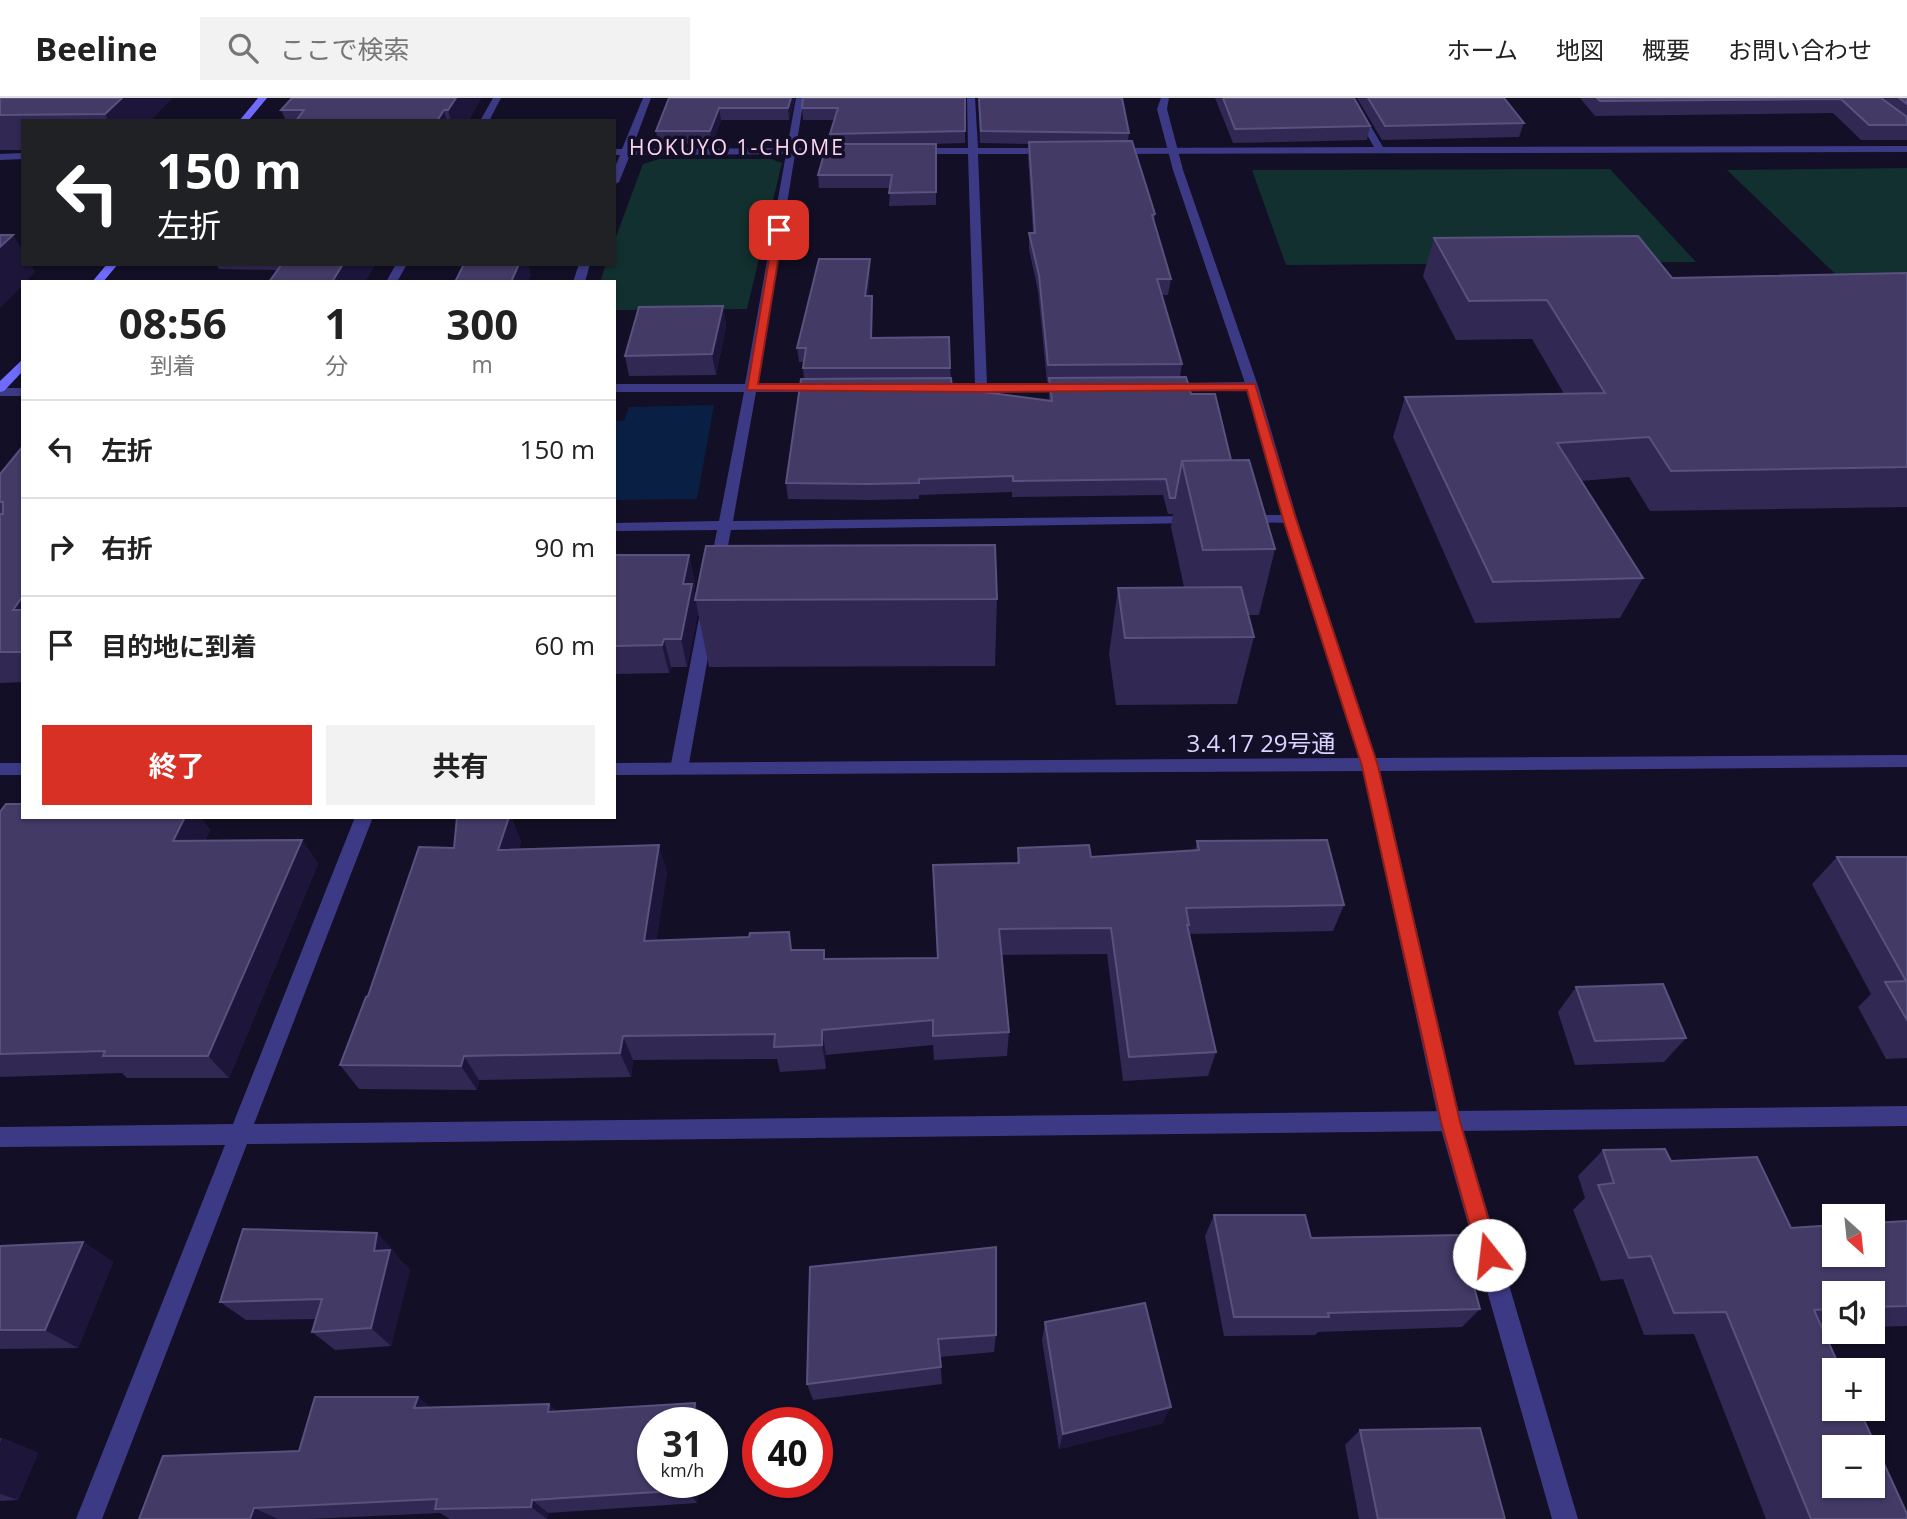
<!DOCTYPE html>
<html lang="ja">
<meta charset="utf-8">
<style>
:root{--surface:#fff;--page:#f2f2f2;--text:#222;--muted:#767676;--line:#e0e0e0;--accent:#d93025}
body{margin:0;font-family:"Open Sans","Noto Sans JP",sans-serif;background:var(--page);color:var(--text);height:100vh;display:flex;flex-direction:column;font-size:26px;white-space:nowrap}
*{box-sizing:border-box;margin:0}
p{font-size:23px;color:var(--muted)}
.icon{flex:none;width:38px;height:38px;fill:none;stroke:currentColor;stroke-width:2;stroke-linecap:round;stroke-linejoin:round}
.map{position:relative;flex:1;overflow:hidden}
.side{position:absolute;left:21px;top:182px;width:595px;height:539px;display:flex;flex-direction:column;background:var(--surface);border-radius:0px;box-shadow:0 2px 5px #0004}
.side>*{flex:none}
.banner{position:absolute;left:21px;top:21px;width:595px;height:147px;border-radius:0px;box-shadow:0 2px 5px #0004;background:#202124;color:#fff;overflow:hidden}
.needle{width:46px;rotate:153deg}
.buttons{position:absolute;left:1822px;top:1106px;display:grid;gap:14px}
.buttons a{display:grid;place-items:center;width:63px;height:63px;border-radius:0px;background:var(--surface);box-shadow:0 2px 5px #0004;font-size:35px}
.speed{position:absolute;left:637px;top:1309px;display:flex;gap:14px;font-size:35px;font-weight:700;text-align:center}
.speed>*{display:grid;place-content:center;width:91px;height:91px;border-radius:50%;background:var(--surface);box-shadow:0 2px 5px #0004;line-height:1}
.speed small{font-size:18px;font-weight:400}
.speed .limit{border:10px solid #d22;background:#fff;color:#111}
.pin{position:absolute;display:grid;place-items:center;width:60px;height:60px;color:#fff;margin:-30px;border-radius:14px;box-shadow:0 4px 10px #0006}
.me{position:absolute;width:77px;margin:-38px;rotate:344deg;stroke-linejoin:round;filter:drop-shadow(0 0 5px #0008)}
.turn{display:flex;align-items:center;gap:24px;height:147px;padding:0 21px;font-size:32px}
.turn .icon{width:91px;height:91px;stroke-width:2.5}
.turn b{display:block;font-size:49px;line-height:60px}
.eta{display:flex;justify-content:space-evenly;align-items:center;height:119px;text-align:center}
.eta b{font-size:42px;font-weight:700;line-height:49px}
.button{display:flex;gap:14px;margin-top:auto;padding:14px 21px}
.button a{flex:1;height:80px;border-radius:0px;background:var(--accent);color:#fff;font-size:28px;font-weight:700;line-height:80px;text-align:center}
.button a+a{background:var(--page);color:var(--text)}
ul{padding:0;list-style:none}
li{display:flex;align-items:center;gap:21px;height:98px;padding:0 21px;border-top:2px solid var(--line)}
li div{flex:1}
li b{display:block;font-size:26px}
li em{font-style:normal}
header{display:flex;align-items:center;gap:42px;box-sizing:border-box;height:98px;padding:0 35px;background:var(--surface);border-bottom:2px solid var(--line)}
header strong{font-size:33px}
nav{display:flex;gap:38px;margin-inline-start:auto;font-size:24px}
.search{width:490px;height:63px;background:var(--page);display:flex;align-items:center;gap:18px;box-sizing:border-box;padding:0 24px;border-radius:0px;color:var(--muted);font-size:26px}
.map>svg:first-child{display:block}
.green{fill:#12302f}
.water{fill:#0a1f44}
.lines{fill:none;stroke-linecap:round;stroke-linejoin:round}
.minor{fill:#3d3a85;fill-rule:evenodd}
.tertiary{fill:#3d3a85;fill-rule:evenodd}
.secondary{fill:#6f6bff;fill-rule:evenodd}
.wall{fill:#312854}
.shaded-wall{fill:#1d163a}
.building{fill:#433a66;stroke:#5a527e;stroke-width:2;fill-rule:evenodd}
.route{fill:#d93025;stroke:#8d1f18;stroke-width:2}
.labels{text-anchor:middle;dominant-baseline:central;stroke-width:7;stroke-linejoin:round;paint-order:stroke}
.far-neighbourhood-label{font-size:21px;letter-spacing:2px;fill:#ffd6f0;stroke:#130f26}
.street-label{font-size:24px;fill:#d9d4ff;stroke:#130f26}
</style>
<header>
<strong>Beeline</strong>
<div class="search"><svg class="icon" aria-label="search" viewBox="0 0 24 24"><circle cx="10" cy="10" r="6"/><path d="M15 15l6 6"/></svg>ここで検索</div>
<nav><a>ホーム</a><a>地図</a><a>概要</a><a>お問い合わせ</a></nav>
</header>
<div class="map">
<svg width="1907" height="1421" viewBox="0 0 1907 1421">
<rect width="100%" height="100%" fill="#130f26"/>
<g class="green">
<path d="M659 61H771L782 65 747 211 614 212V184H600L606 166H614V144L643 66Z"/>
<path d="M1907 70V189H1849L1727 72Z"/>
<path d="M1610 71 1696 164 1286 167 1252 72Z"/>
</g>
<path class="water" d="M714 307 697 401 614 402V323H624L629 309Z"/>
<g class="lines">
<g class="minor">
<path d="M493 0H501L489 23H480Z"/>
<path d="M643 0H651L632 51 787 50 796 0H804L796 50H849L854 53 849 56H795L758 286H821L827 290 821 294H756L733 423 1195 418 1202 422 1200 425 731 432 724 469 717 474 710 469 717 432 614 433V425L719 423 744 294H614V286H745L786 56 630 57 619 84 614 87V71L620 57H614V51H622Z"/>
<path d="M967 0H975L978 50H1052L1057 53 1052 56H978L987 287 1073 286 1079 290 1077 293 936 295 930 291 936 287H975L968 56H912L907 53 912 50H968Z"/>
<path d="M1346 0H1354L1383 49 1907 48V54L1111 56 1106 53 1111 50 1374 49Z"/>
<path d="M23 55V61L0 62V56Z"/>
<path d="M396 166H407L397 184H386Z"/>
<path d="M579 166H590L585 184H573Z"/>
<path d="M1252 284 1256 285V291L1167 293 1161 289 1167 285Z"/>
<rect x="0" y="290" width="23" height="8"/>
<path d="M1244 417H1290L1297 421 1290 425 1239 424 1237 421Z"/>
<path d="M707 515 715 520 688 671 685 675H673L670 671 699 520Z"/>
<path d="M355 719H373L254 1026 1907 1008V1028L247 1046 102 1421H76L225 1047 0 1049V1029L233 1026Z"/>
</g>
<g class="tertiary">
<path d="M1161 0H1169L1167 11 1183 72 1258 288 1297 421 1376 660 1907 657V669L1380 673 1461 1024 1578 1421H1552L1439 1024 1363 673 614 677V665L1359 660 1283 421 1246 288 1173 72 1157 11Z"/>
<rect x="0" y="665" width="23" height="12"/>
</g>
<g class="secondary">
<path d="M258 0H267L248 23H239Z"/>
<path d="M107 166H118L103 184H92Z"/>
<path d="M23 261V273L4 293 0 294V283Z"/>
</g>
</g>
<g class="wall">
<path d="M0 0H172L150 23H23V52H0Z"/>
<path d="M292 0H481L468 23H286L281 12Z"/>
<path d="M669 0H795L789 22H721L712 46H658L656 33Z"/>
<path d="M965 0V45L930 46H936V107L889 108 890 90H819L818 77 831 46 830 36 834 22H803L802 10Z"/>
<path d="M978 0H1122L1129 35 1128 43 1155 116 1154 124 1171 181 1168 197H1162L1182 266 1180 279 1231 362 1275 451 1259 517H1248L1254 539 1237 606 1116 607 1109 556 1118 490 1184 489 1171 429 1173 416H1168L1163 397 1012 399V394L919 397V401L869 402 788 401 786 385 804 281 803 270 804 264H799L797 250 870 161V174L868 198H872V240L950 270 952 290 1049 303V284H1047L1038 193 1029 151V135H1033L1028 59 1029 46 980 45Z"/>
<path d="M1215 0H1354L1370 28 1367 42 1233 45Z"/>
<path d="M1357 0H1504L1524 25 1519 39 1382 42Z"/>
<path d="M1580 0H1907V42H1861L1833 15 1595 18Z"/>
<path d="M1434 140 1672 180 1907 175V409L1650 413 1629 379 1581 383 1643 480 1620 520 1475 525 1393 339 1405 299 1564 296 1532 241 1456 242 1423 178Z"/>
<path d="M216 166H375L365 184H269L277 172 219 171Z"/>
<path d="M723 208 726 228 716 277 629 278 625 258Z"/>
<path d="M23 348V584L0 585V376Z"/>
<path d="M614 457H689L695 485 694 492 695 501H997L995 568 709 569 698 515 687 569H671L669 575 614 576Z"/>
<path d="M0 714 200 719 210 732 205 742H302L318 766 229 980H127L122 975 0 979Z"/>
<path d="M457 719H511L521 744 519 751 667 774 656 842 792 852 825 861 937 860 933 767 1017 765 1018 750 1091 759 1195 753 1197 743 1344 807 1333 833 1189 836 1216 954 1208 978 1123 983 1107 856 1001 857 1009 934 1007 958 934 962 933 947 826 957V971L780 974 777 961 633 962 631 979 479 982 477 992 359 991 340 967 368 898 454 750Z"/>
<path d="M1837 759H1907V960L1886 961 1858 909 1871 896 1812 786Z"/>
<path d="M1576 889 1686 940 1664 964 1575 967 1558 914Z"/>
<path d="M1603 1052 1671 1063 1791 1130 1907 1123V1228L1872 1229V1195H1834V1231L1823 1232 1907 1421H1766L1694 1236 1644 1237 1623 1181 1601 1183 1573 1112 1585 1100 1578 1078Z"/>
<path d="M1214 1117 1311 1140 1480 1211 1462 1229 1318 1234 1315 1237 1224 1238 1205 1138Z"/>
<path d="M83 1144 113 1164 78 1250 0 1251V1148Z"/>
<path d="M397 1156 396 1158 410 1172 391 1248 335 1252 312 1234 316 1221 246 1222 220 1204Z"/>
<path d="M810 1169 996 1237 994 1254 940 1259 942 1286 813 1302 807 1286Z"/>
<path d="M1045 1224 1163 1325 1059 1351 1042 1242Z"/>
<path d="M418 1299 431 1310 549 1306 556 1313 705 1321 653 1384H699L697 1405 548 1415 547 1421H450L440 1415 309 1421H139L299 1353Z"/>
<path d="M1360 1332 1505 1421H1359L1345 1347Z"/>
<path d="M0 1340H2L38 1355 18 1402 0 1403Z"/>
</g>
<g class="shaded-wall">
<path d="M122 0H172L150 23H108L105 16Z"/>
<path d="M456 0H481L468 23H451L448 12Z"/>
<path d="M791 0H795L789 22 788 10Z"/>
<path d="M719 10 721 22 712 46 710 33Z"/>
<path d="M444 12 447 23H437Z"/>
<path d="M13 137 23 153V166H30L35 174 26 184H23V187L0 210V149Z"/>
<path d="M870 161V174L866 212 865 198Z"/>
<path d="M343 166H375L365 184H332Z"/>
<path d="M519 166H528L531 177 528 184H511Z"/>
<path d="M872 198 873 212 872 254 871 240Z"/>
<path d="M723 208 726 228 716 277 712 256Z"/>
<path d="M689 457 695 485 694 492 698 515 687 569 681 541 683 486Z"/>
<path d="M23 498V524L13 512Z"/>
<path d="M664 541 671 569 669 575 662 547Z"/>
<path d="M185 719H200L210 732 192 767 173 743Z"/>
<path d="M509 719H511L521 744 510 778 498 752Z"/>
<path d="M302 742 318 766 229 980 208 958Z"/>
<path d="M659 747 667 774 653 868 644 843Z"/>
<path d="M822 932 826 957V971L822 947Z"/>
<path d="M623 938 633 962 631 979 620 955Z"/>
<path d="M464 958 479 982 477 992 461 968Z"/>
<path d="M377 1135 397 1156 396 1158 410 1172 391 1248 371 1230 374 1153Z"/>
<path d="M83 1144 113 1164 78 1250 45 1232Z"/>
<path d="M418 1299 437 1315 414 1310Z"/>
<path d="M695 1305 705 1321 704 1325H693Z"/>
<path d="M549 1306 564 1322 548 1314Z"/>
<path d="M1171 1309 1163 1325 1059 1351 1063 1336Z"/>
<path d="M2 1340 38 1355 18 1402 0 1396V1345Z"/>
<path d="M687 1384H699L697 1405 687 1392Z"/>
<path d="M532 1402 548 1415 547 1421 531 1409Z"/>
<path d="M254 1410 278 1421H250Z"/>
</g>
<g class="building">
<path d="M0 0H122L105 16 0 17Z"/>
<path d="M292 0H456L448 12H444L437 23H296L304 12H281Z"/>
<path d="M669 0H791L788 10H719L710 33H656Z"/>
<path d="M803 0H965V33L830 36 838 10H802Z"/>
<path d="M979 0H1122L1129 35 981 33Z"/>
<path d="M1223 0H1354L1370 28 1235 31Z"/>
<path d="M1368 0H1504L1524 25 1385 28Z"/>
<path d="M1597 0H1881L1907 19V27H1869L1841 1 1600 3Z"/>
<path d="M1899 0H1907V6Z"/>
<path d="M1132 43 1155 116 1152 117 1171 181H1157L1182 266 1048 267 1039 177 1029 135H1035L1029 44Z"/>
<path d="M827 46H936V94L889 95 892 77H818Z"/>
<path d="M0 137H13L0 149Z"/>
<path d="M1638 138 1672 180 1907 175V369L1671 373 1649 339 1557 345 1643 480 1493 484 1405 299 1605 295 1547 202 1469 203 1434 140Z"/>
<path d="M819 161H870L865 198H872L871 240 949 239 950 270H803L806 250H797Z"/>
<path d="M282 166H343L332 184H269Z"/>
<path d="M464 166H519L511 184H455Z"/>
<path d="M723 208 712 256 625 258 639 209Z"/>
<path d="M1186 279 1191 296H1215L1231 362 1182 363 1175 400H1170L1166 381 1013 383V378L919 381V385L868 386 786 385 801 281 951 280 952 290 1052 303 1049 280Z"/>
<path d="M23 348V498L13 512H23V554H0V416H3V404H0V376Z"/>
<path d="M1249 362 1275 451 1203 452 1182 363Z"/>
<path d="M995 447 997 501 695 502 706 448Z"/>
<path d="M614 457H689L683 486H692L681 541H664L662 547 614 548Z"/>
<path d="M1241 489 1254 539 1125 540 1118 490Z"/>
<path d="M6 706H23V719H185L173 743 302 742 208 958H103L105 953 0 956V714Z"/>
<path d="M457 719H509L498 752 659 747 644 843 749 839 750 835 789 834 791 852H824V861L938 860 933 767 1019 765 1018 750 1089 747 1091 759 1199 752 1197 743 1327 742 1344 807 1186 810 1189 827H1187L1216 954 1129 959 1111 830 999 831 1009 934 933 938V922L822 932V947L774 949 775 936 623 938 620 955 464 958 461 968 340 967 366 899 368 898 419 749 454 750Z"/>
<path d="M1837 759H1907V922L1885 884 1906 883Z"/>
<path d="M1663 886 1686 940 1595 943 1576 889Z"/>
<path d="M1665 1051 1671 1063 1757 1059 1791 1130 1834 1127V1157H1872V1125L1907 1123V1208L1872 1209V1195H1834V1211L1814 1212 1841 1272H1834V1311H1859L1907 1416V1421H1811L1726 1214 1674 1215 1651 1158 1629 1160 1598 1087 1614 1085 1603 1052ZM1834 1349H1872V1388H1834Z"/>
<path d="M1214 1117H1305L1311 1140 1460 1137 1480 1211 1328 1215 1329 1219H1234Z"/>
<path d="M243 1131 377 1135 374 1153 390 1152 371 1230 312 1234 322 1201 220 1204Z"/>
<path d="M83 1144 45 1232H0V1148Z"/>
<path d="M996 1149V1237L938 1241 941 1269 807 1286 810 1169Z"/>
<path d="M1145 1205 1171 1309 1063 1336 1045 1224Z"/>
<path d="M315 1299H418L414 1310 549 1306 548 1314 695 1305 693 1325H653V1384H687V1392L532 1402 531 1409 435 1411 437 1401 254 1410 250 1421H139L163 1358 299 1353Z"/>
<path d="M1480 1330 1505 1421H1378L1360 1332Z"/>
</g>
<path class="route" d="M779 129 783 132 758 286H1255L1296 421 1378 668 1460 1024 1499 1157 1496 1164 1489 1167 1481 1164 1478 1157 1441 1024 1362 668 1283 421 1247 292 981 294 747 292 774 132Z"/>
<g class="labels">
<g class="far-neighbourhood-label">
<text x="737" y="49">HOKUYO 1-CHOME</text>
</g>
<g class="street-label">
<text x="1261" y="644">3.4.17 29号通</text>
</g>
</g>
</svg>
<div class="buttons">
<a><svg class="needle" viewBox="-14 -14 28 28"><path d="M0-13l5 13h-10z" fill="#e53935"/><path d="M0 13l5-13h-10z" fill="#767676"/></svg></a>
<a><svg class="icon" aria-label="sound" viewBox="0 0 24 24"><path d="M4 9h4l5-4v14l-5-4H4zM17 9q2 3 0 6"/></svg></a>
<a>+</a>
<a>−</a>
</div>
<div class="speed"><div>31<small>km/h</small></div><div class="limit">40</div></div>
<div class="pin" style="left:779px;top:132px;background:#d93025"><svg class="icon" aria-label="arrive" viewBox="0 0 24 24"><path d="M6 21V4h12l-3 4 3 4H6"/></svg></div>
<svg class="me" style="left:1489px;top:1157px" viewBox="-20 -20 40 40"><circle r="19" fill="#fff"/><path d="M0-13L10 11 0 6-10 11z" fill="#d93025"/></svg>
<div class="banner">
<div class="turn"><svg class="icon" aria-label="left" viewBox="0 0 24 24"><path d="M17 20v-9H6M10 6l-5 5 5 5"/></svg><div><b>150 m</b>左折</div></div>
</div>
<section class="side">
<div class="eta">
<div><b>08:56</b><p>到着</p></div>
<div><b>1</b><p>分</p></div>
<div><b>300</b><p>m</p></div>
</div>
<ul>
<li><svg class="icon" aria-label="left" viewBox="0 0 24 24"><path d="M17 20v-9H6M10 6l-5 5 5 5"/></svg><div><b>左折</b></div><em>150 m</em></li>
<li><svg class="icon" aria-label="right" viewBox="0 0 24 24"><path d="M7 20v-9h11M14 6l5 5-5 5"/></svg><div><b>右折</b></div><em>90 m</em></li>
<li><svg class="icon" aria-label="arrive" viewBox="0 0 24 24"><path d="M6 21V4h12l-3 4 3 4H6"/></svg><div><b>目的地に到着</b></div><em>60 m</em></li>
</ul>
<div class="button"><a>終了</a><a>共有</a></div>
</section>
</div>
